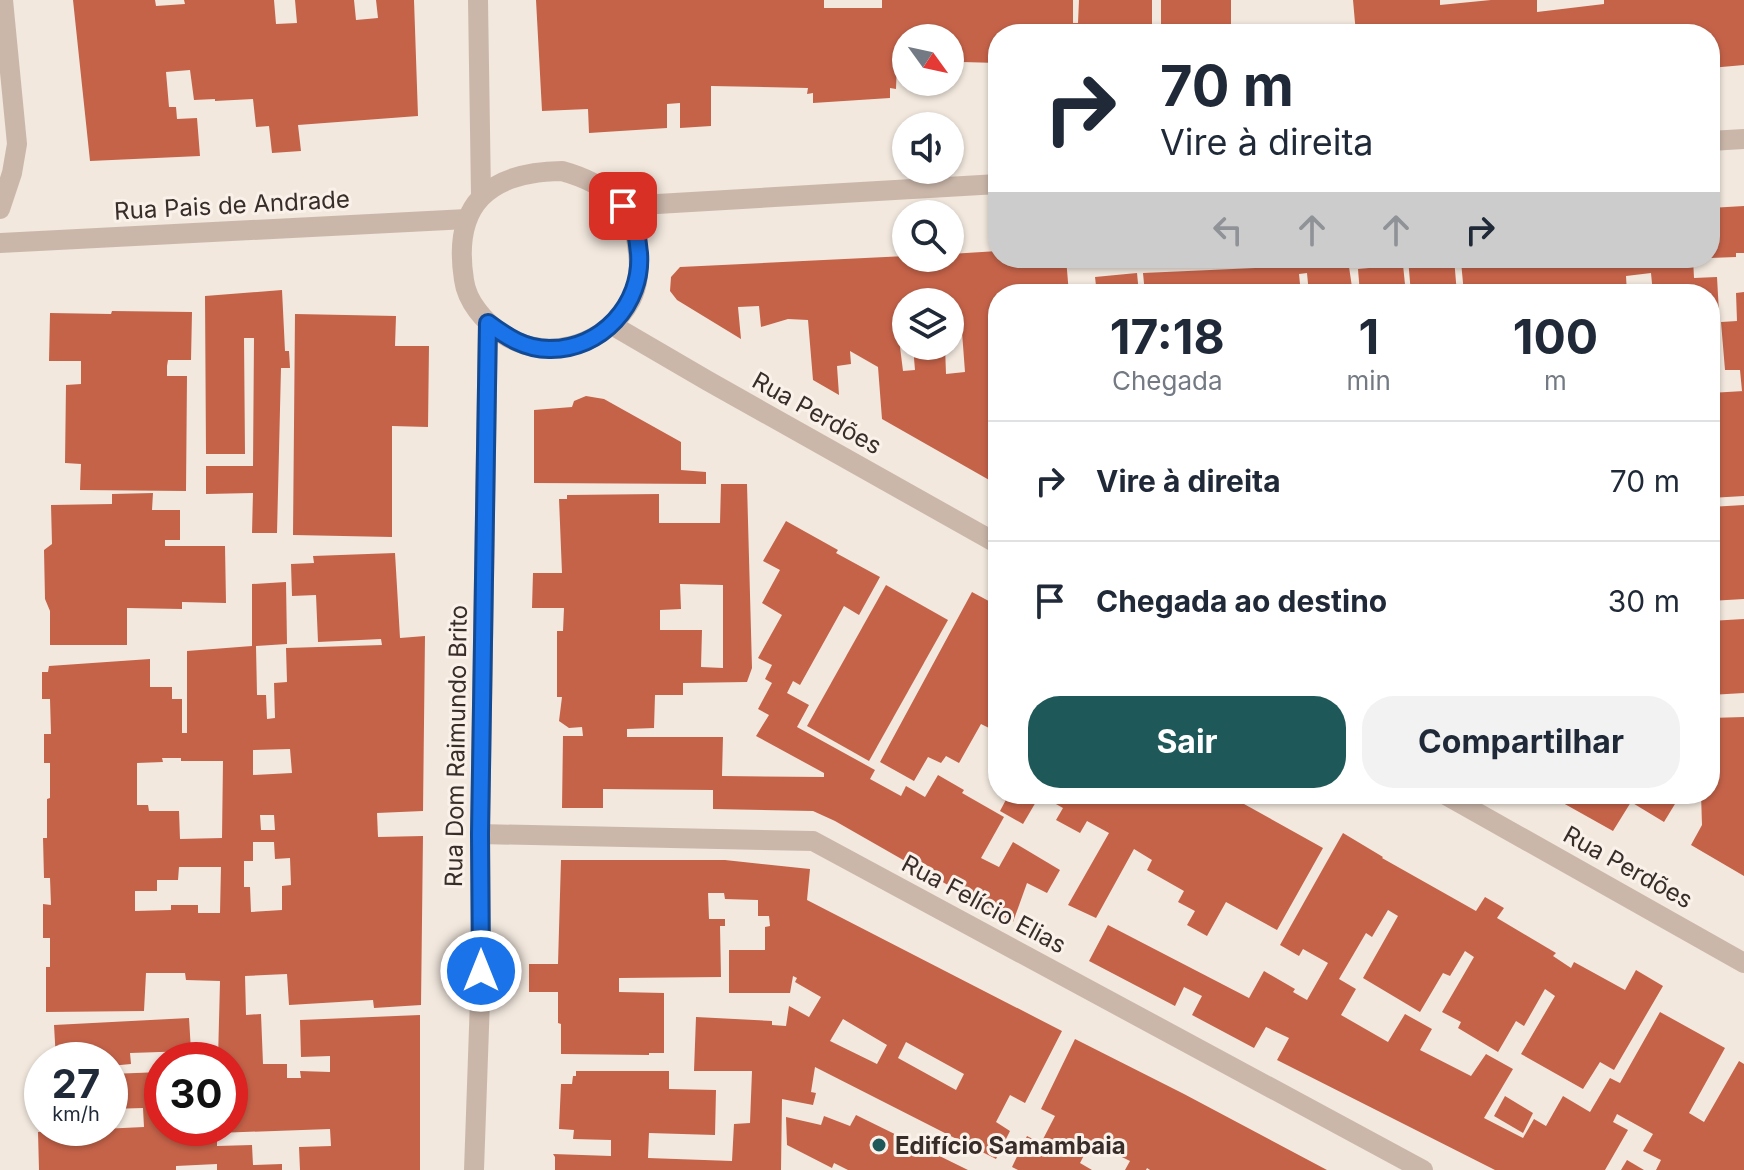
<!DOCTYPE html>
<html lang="pt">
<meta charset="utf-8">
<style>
:root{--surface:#fff;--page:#f2f2f3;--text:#1f2937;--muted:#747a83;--line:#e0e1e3;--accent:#1f5859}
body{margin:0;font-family:Inter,sans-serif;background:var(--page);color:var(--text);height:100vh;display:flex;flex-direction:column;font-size:30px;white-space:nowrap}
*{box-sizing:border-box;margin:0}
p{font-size:26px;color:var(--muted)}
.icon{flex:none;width:44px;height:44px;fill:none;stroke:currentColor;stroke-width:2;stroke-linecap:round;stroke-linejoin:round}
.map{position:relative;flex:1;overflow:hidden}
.side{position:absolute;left:988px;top:284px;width:732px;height:520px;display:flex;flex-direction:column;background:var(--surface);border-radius:32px;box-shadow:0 2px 6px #0004}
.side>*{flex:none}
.top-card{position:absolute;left:988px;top:24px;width:732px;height:244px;border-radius:32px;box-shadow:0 2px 6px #0004;background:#fff;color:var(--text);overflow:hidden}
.needle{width:52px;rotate:123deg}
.fabs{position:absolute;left:892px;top:24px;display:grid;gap:16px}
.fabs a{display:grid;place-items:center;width:72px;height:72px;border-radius:50%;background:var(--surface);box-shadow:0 2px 6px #0004;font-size:40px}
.speed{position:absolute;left:24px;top:1042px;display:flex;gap:16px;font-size:40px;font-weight:700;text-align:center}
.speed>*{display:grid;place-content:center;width:104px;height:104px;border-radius:50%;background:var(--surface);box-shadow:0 2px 6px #0004;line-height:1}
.speed small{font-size:20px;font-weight:400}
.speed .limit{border:12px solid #d22;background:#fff;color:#111}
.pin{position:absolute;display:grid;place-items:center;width:68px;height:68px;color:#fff;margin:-34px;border-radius:16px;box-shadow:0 4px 12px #0006}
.me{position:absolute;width:88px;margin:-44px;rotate:0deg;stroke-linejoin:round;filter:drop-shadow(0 0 6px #0008)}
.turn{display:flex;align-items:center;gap:28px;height:168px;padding:0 40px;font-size:36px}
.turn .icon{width:104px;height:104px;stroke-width:2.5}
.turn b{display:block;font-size:56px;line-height:68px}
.lanes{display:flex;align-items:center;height:76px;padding:0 40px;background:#0003;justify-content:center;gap:40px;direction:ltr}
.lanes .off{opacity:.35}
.eta{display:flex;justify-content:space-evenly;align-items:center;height:136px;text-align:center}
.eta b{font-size:48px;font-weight:700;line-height:56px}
.action{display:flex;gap:16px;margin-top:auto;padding:16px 40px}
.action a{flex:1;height:92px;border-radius:32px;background:var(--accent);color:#fff;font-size:32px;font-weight:700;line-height:92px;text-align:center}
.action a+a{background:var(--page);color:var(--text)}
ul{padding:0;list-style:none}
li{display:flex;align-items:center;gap:24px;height:120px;padding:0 40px;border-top:2px solid var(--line)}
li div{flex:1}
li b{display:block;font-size:30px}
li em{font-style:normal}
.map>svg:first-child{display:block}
.building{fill:#c56349;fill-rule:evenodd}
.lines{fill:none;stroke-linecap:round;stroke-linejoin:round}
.minor{stroke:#cbb7aa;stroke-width:20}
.route-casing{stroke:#114b97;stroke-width:20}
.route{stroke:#1a73e8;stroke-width:14}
.poi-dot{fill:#1f5859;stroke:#faf2ea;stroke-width:3}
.labels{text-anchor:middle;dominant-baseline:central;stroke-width:6;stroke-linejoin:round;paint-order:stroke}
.street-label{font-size:24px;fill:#382d29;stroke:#faf2ea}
.poi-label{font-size:24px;font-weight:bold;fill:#382d29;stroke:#faf2ea;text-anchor:start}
</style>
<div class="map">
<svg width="1744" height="1170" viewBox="0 0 1744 1170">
<rect width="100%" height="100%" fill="#f2e8de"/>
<g class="building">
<path d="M73 0H155L156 6 185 4 184 0H274L276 24 297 23 295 0H354L356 20 378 18 376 0H414L418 116 298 125 301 151 272 153 269 126 256 127 253 99 215 101V99L194 100 190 70 166 72 169 107H176L177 119 197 118 200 156 90 161Z"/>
<path d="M536 0H824V8H882V0H1073V23H1078L1079 0H1152V30H1161V0H1231V34H998V63L962 62V58H950V38H906V62H897L896 89 890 88V98L813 103V93L807 94 808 88 711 86V126L680 128V103L667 104V128L589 133 588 109 542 111Z"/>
<path d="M1353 0H1440V5L1491 0H1537V12L1604 4V0H1744V65L1710 68V34H1356Z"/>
<path d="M1744 206V253H1736V257L1710 258V208Z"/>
<path d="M998 251V258H1066L1069 294H998V485L882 419 878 367 850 351 851 364 837 366 839 395 813 380 808 320 788 319 761 327 759 306 738 307 741 339 677 300 670 291 671 277 680 267 906 256V258H950V254ZM906 302H950V334L962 332 965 372 946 374 945 346H913L915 370 903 371 899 339 906 338Z"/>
<path d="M1408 258H1430V260L1454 258 1457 294H1411Z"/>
<path d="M1498 258H1693L1694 278 1717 277 1719 313 1710 314V294H1653L1651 273 1626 276 1627 294H1464L1461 261Z"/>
<path d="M1348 260 1353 294H1309L1307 273 1299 274 1301 294H1145L1143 273 1298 266Z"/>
<path d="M1403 265 1406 294H1360L1358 269Z"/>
<path d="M1137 273 1139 294H1097L1095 277Z"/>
<path d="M282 290 285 351H289L290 368H281L277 533H252L253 493 206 494V466H253L254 338H244L245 454H206L205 296Z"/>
<path d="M1744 292V391H1742L1740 370H1725L1721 322 1737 321 1736 293Z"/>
<path d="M112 311 192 312 191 360H168L167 366V376H187L186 491 80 490 81 464 65 463 66 385 81 384V361H49L50 313 111 314Z"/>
<path d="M295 314 396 316 395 346H429L428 427 392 426V537L293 535Z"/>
<path d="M1744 391V496L1710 498V393Z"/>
<path d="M586 396 604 399 681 442V470L706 472V484L534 483V410L572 407 574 401Z"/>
<path d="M721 484H747L752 668 747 682 683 683V695H655L654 728 627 729V737H723L722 776 824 777V773L756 736 769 715 758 709 772 683 765 679 772 665 758 658 782 615 762 603 780 570 763 561 786 521 838 550 836 553 880 577 859 615 844 606 800 685 793 681 787 693 809 705 797 727 875 770 870 779 901 796 906 786 925 797 938 775 964 790 962 793 1004 817 981 858 999 867 1013 842 1060 870 1047 893 1027 883 1013 922 932 876 935 871 925 864 916 859 912 865 835 821 813 811 713 809V790L603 789V808H562L563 736H583L582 727 569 728 559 721 562 697H557V631H563L564 608H532L533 573H562L559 499H567V495L659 494V523H720ZM680 584 723 585V668L701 667 702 630H660V610L681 609Z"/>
<path d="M153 493 152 510H180V540H165V546H225L226 603 182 602V609L127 608V645H50V611L45 599 44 550 52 544 51 505 112 504V494Z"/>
<path d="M1744 505V599L1710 601V507Z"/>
<path d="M395 553 400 638 425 636 423 811 377 813 378 837 423 836 421 1005 374 1008 373 1000 289 1005 287 974 245 976 246 1015 261 1014 263 1064H287V1078H301L300 1071 330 1072V1056L301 1057 300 1020 420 1015V1170H300L299 1147 331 1146 330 1129 217 1133V1146L252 1145 253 1165 282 1164V1170H217V1164L176 1166V1170H39L38 1132 144 1127 143 1108 110 1109V1074L162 1072V1128H230V1060H218L220 981 186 980 185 973H146L144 1011 46 1012V967H50V938H43V904L51 905 50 878H44L43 838H47V799L50 798V763H44V734H51L50 699H42V672H48L49 666 150 659V687H172V699H182V733H187V651L252 646V584L286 582 287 644 256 646 257 695H266L267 719 275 718 274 683 287 682 286 648 382 645 381 639 318 642 316 595 292 596 291 564 314 563 313 556ZM290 749 292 773 253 775V750ZM162 758H181V761H223L222 838 180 839 179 811H149L148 805H137V763L163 762ZM260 815H274L275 830H261ZM253 842H274L275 859 290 858 291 885 282 886V910L251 912 250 887H244V861H253ZM179 867H221L220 913H198V905H171V910L135 911V891H157V880H178Z"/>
<path d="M886 585 948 620 869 761 807 726Z"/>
<path d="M972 592 998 606V712L989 728 981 724 959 763 946 756 941 763 928 757 914 781 880 762Z"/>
<path d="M1744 619V693L1710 695V621Z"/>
<path d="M1744 717V876L1691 845 1702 825 1701 794H1710V718Z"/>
<path d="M1009 794H1226L1323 848 1277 930 1226 902 1207 936 1187 925 1195 911 1178 902 1184 891 1147 870 1152 860 1134 849 1096 918 1068 905 1109 833 1087 821 1080 833 1056 820 1063 808 1040 795 1023 824 1000 811Z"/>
<path d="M1562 794H1681L1664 822 1631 802 1613 831 1563 803Z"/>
<path d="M1343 833 1383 857 1382 858 1476 911 1485 897 1504 908 1497 918 1556 953 1553 956 1571 968 1574 962 1625 990 1636 970 1663 986 1614 1070 1600 1062 1583 1089 1521 1054 1555 996 1545 989 1524 1026 1516 1021 1498 1052 1458 1028 1461 1022 1442 1012 1474 957 1465 951 1450 976 1443 973 1420 1012 1363 978 1398 916 1388 910 1372 937 1366 933 1339 979 1356 989 1341 1015 1388 1042 1405 1014 1432 1029 1420 1050 1471 1076 1486 1054 1513 1069 1484 1118 1523 1138 1534 1119 1546 1126 1563 1096 1590 1112 1610 1078 1620 1083 1660 1012 1725 1048 1689 1113 1704 1122 1739 1061 1744 1064V1170H1656L1661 1160 1643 1151 1653 1134 1617 1114 1613 1122 1628 1130 1605 1170H1495L1277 1060 1289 1038 1266 1027 1254 1048 1192 1015 1202 996 1184 987 1175 1006 1089 961 1108 925 1249 998 1264 971 1295 989 1293 992 1307 1000 1328 963 1303 949 1299 956 1280 945Z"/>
<path d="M561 860H725L810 869 807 900 1062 1031 1025 1103 1010 1095 996 1122 1010 1131 996 1159 815 1067 811 1092 816 1093 813 1105 782 1099 781 1170H555V1157L553 1154 611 1156V1140L573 1139 574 1130 559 1129 561 1084H572L573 1076H576V1071H669V1089L716 1090 715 1135 649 1133 648 1158 732 1161 734 1124 750 1123 752 1071H694L696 1017 772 1021V1025L786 1026 789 1006 809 1017 821 997 795 982 797 978 793 976 790 993H729V950H765V927L770 926 769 916H758V900L725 899 724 893H708L709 919H725V926H720L721 977 619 978V992L664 993V1053H649V1055L561 1054V1024L558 1023V992H529V964H558ZM843 1019 887 1045 877 1064 830 1041ZM906 1042 964 1074 956 1090 898 1058Z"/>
<path d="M189 1018 191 1051 130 1053 131 1064 110 1066V1060H56L54 1025Z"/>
<path d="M1075 1039 1184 1094 1327 1170H1150L1147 1168 1146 1170H1125L1130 1161 1091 1142 1080 1163 1092 1170H1018L1012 1167 1027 1136 1041 1143 1055 1116 1041 1109Z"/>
<path d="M1505 1096 1533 1113 1523 1133 1494 1116Z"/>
<path d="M856 1115 968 1170H848L834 1163 832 1168 787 1145 786 1117 821 1125 824 1116 850 1126Z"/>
<path d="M1627 1160 1644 1170H1621Z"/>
</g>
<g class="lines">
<g class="minor">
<path d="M478 0 481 195"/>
<path d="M1710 141 1744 139"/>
<path d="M562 171C605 183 635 205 638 253 640 268 638 286 631 300 606 346 545 364 501 333 484 321 467 302 464 280 452 204 489 172 562 171Z"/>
<path d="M623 206 998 184"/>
<path d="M0 209 12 173 17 144 3 0"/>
<path d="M0 243 467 219"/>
<path d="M612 325 708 381 998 544"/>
<path d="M1444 794 1744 963"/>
<path d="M480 834 813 841 1423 1170"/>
<path d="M474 1170 481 971 480 834 488 323"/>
</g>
</g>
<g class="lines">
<g class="route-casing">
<path id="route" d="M481 971 480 834 488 323C507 337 525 349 549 349 601 350 643 304 639 253 638 247 638 240 636 234 633 225 627 215 623 206"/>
</g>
<use href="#route" class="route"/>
</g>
<circle class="poi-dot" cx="879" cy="1145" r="8"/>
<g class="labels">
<g class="street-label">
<text transform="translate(232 205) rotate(-3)">Rua Pais de Andrade</text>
<text transform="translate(817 413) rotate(29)">Rua Perdões</text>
<text transform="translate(456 746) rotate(-89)">Rua Dom Raimundo Brito</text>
<text transform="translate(1628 867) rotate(29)">Rua Perdões</text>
<text transform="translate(984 904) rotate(28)">Rua Felício Elias</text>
</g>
<g class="poi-label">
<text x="895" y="1145">Edifício Samambaia</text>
</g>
</g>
</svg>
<div class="fabs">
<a><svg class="needle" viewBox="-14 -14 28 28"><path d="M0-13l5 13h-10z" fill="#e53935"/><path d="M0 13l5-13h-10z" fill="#747a83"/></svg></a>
<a><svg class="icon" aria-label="sound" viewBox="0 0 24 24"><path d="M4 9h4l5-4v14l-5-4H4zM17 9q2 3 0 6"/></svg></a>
<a><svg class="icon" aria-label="search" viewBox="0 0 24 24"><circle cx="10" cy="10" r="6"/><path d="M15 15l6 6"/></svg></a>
<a><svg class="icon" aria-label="layers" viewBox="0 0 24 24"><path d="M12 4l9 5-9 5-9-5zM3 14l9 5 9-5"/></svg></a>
</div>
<div class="speed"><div>27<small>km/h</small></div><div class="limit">30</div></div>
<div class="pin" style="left:623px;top:206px;background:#d93025"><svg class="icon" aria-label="arrive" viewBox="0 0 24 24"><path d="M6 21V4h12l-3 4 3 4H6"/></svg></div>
<svg class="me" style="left:481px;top:971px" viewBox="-20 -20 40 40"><circle r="17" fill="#1a73e8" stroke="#fff" stroke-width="3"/><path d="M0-11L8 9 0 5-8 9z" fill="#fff"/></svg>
<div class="top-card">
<div class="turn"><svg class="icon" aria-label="right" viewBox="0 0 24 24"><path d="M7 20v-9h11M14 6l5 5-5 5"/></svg><div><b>70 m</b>Vire à direita</div></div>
<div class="lanes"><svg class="icon off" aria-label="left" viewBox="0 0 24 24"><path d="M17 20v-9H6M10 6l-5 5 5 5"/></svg><svg class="icon off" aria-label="ahead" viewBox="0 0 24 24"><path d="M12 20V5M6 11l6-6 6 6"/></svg><svg class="icon off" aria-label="ahead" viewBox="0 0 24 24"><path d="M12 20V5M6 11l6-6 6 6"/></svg><svg class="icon" aria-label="right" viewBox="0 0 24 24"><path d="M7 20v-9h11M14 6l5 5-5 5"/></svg></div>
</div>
<section class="side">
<div class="eta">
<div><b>17:18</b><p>Chegada</p></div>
<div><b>1</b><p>min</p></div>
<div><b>100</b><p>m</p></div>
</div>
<ul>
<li><svg class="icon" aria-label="right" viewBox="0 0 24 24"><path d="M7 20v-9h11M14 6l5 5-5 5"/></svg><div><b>Vire à direita</b></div><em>70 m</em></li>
<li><svg class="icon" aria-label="arrive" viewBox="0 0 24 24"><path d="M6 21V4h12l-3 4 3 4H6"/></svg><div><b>Chegada ao destino</b></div><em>30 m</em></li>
</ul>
<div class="action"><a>Sair</a><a>Compartilhar</a></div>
</section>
</div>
